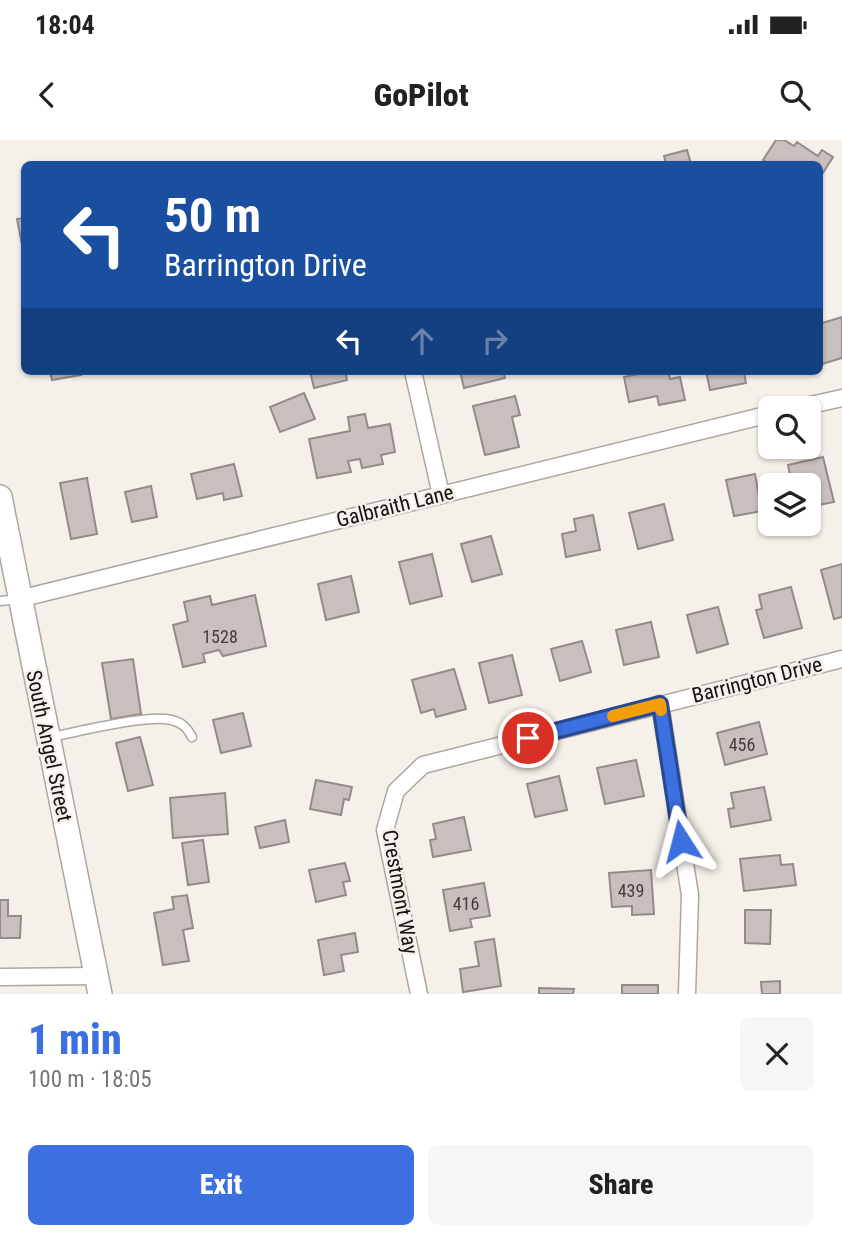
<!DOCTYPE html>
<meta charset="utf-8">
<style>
:root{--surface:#fff;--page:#f6f6f6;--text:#222;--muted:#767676;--accent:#3c70e0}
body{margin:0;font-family:"Roboto Condensed",sans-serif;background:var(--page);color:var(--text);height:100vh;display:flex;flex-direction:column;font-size:26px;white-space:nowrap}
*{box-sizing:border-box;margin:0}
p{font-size:23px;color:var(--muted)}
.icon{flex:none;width:38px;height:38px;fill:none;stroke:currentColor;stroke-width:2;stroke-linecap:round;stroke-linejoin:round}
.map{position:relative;height:854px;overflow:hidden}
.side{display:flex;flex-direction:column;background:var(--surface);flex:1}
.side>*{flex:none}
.guide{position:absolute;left:21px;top:21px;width:802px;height:214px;border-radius:10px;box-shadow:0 2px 5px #0004;background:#1a4fa0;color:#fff;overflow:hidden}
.fabs{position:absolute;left:758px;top:256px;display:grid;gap:14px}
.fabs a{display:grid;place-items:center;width:63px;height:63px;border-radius:10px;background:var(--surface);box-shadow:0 2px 5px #0004;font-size:35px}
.pin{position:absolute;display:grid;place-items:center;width:60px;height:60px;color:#fff;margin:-30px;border:4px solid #fff;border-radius:50%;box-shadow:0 2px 7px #0007}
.me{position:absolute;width:77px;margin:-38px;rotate:351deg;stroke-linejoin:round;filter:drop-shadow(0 0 5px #0008)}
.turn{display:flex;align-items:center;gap:24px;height:147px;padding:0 28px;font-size:32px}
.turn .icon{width:91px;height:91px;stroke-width:2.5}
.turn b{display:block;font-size:49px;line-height:60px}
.lanes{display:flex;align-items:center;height:66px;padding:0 28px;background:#0003;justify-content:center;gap:35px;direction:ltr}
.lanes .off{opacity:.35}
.round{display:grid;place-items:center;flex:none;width:74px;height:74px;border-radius:10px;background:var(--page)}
.headline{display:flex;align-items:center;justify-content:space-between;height:119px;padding:0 28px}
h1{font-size:42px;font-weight:800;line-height:52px;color:var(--accent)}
.cta{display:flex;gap:14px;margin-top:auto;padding:14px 28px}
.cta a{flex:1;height:80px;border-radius:10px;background:var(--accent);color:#fff;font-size:28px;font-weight:800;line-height:80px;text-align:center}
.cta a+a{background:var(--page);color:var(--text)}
.status{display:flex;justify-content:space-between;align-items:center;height:49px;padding:0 35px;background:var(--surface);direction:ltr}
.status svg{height:19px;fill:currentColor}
header{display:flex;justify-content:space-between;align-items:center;height:91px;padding:0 28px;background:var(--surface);font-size:32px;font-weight:800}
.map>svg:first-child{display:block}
.building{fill:#c9c0bd;stroke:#938b87;stroke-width:2}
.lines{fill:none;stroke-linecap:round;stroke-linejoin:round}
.lane-casing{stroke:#aca7a0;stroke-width:11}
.street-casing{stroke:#aca7a0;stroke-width:19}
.secondary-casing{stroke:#aca7a0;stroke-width:26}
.lane{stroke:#fff;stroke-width:8}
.street{stroke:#fff;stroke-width:16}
.secondary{stroke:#fff;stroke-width:23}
.route-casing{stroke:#274992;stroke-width:18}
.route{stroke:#3c70e0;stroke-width:12}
.slow{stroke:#f59e0b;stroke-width:12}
.labels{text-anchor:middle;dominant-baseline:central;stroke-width:5;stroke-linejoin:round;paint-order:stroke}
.number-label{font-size:18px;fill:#423e3c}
.street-label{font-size:21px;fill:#151311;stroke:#f5f0e9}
</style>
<div class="status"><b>18:04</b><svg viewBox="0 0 49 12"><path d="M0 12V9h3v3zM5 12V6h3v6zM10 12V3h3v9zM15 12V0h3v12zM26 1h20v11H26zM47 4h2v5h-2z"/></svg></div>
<header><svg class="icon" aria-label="back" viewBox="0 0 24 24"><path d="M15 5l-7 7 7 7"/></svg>GoPilot<svg class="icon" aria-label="search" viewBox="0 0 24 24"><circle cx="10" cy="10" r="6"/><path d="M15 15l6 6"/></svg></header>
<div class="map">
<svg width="842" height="854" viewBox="0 0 842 854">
<rect width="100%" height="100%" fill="#f5f0e9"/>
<g class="building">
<path d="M776 0H784L794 6 797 2 818 16 822 10 833 17 819 39V24H769L763 20Z"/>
<path d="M687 10 691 24H666L664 16Z"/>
<path d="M24 78V115L17 79Z"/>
<path d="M842 177V218L819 225V184Z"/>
<path d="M50 231H80L81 235 52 240Z"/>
<path d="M310 231H345L347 240 314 248Z"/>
<path d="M460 231H503L505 238 464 248Z"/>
<path d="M652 231H668L670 239 680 237 685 260 659 265 657 256 629 262 624 237Z"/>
<path d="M706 231H754L744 233 746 243 710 250Z"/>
<path d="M304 253 315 279 280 292 270 267Z"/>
<path d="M515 256 520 275 512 277 519 307 485 315 473 266Z"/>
<path d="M365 274 368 288 390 284 395 312 381 315 383 324 362 328 360 319 348 321 351 332 317 338 309 299 350 291 348 277Z"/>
<path d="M823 317 834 362 808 367V345H792L788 325Z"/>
<path d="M234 324 242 356 224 360 223 353 197 359 191 334Z"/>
<path d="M755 334 762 371 734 376 726 340Z"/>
<path d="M87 338 97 394 71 399 60 343Z"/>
<path d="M151 346 157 377 132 382 125 352Z"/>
<path d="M664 364 673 400 638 409 629 373Z"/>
<path d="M593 375 600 410 566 417 562 394 576 391 574 379Z"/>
<path d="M491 396 502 434 472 442 461 404Z"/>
<path d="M432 414 442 456 410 464 399 422Z"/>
<path d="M842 424V477L834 479 821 430Z"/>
<path d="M351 436 359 472 326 480 318 444Z"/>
<path d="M791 447 802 488 764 498 756 470 762 469 759 455Z"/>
<path d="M255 455 266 506 223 516 219 510 203 514 205 522 183 527 173 485 188 481 184 462 210 456 212 465Z"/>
<path d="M718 467 728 504 697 513 687 475Z"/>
<path d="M651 482 659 517 624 525 616 490Z"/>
<path d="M582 501 591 532 560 541 551 509Z"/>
<path d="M512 515 522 555 489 563 479 523Z"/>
<path d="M133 519 141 574 111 579 102 523Z"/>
<path d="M454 529 466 569 436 577 434 569 421 573 412 540Z"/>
<path d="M243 573 251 606 221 613 213 580Z"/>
<path d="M759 582 767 614 725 625 717 593Z"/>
<path d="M140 597 153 645 128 651 116 603Z"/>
<path d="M636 620 644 656 605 664 597 628Z"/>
<path d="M559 636 567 670 535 677 527 644Z"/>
<path d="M316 640 352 647 349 660 344 659 341 675 310 669Z"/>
<path d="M764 647 771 680 731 687 728 669 734 668 731 653Z"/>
<path d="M225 653 228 694 173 698 170 658Z"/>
<path d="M464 677 471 710 433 717 430 700 436 699 433 684Z"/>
<path d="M285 680 289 702 260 708 255 687Z"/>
<path d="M203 700 209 742 188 745 182 703Z"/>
<path d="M780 715 781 725 793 724 796 745 744 751 740 719Z"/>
<path d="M345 723 350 741 343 742 346 755 316 762 309 730Z"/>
<path d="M651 730 654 774 632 775V766L612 767 609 733Z"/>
<path d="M484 743 490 776 470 779 472 787 450 791 443 750Z"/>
<path d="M187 755 193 788 183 790 189 821 163 825 154 773 174 769 172 757Z"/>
<path d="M0 760H8V776H21L20 798H0Z"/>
<path d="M745 770H771L770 804 745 803Z"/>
<path d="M355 793 358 812 341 815 344 831 324 835 318 800Z"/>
<path d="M494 799 501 846 463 852 460 829 479 826 475 802Z"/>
<path d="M780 841V854H762L761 842Z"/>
<rect x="622" y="845" width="36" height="9"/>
<path d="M539 848 574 849 573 854H539Z"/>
</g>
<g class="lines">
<g class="lane-casing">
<g id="lane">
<path d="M0 461 19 459"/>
<path d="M50 597C78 592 148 574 171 580 182 582 187 588 192 597"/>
</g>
</g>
<g class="street-casing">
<g id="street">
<path d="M413 231 441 355"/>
<path d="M797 268 842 258"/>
<path d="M19 459 770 274"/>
<path d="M660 564 690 755 687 854"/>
<path d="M0 837 96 836"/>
<path d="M419 854 385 690 396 651 423 625 842 519"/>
</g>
</g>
<g class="secondary-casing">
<path id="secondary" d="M0 357 100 854"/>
</g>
<use href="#lane" class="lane"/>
<use href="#street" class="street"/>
<use href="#secondary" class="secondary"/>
</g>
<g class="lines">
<g class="route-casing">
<path id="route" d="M528 598 660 564 681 701"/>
</g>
<use href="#route" class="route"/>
<path class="slow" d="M613 576 660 564 661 570"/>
</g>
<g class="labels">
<g class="number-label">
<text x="220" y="496">1528</text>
<text x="742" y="604">456</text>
<text x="631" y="750">439</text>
<text x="466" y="763">416</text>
</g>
<g class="street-label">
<text transform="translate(395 366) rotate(-14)">Galbraith Lane</text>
<text transform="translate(757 540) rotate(-14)">Barrington Drive</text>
<text transform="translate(49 606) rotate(78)">South Angel Street</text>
<text transform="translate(400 752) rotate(80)">Crestmont Way</text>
</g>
</g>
</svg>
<div class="fabs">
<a><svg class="icon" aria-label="search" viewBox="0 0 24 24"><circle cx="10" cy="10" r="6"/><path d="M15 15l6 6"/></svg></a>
<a><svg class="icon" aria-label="layers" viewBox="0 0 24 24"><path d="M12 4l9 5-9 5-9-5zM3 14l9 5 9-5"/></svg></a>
</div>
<div class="pin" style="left:528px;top:598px;background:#d93025"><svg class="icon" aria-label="arrive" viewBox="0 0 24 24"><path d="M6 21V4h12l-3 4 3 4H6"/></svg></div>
<svg class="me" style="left:681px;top:701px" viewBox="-20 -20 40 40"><path d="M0-17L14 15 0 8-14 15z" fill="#3c70e0" stroke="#fff" stroke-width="4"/></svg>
<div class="guide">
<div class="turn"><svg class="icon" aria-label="left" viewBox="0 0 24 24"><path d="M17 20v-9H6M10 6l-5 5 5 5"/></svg><div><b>50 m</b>Barrington Drive</div></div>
<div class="lanes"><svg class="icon" aria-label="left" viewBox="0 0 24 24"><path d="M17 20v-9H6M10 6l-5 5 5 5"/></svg><svg class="icon off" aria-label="ahead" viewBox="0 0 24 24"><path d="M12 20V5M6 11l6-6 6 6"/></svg><svg class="icon off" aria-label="right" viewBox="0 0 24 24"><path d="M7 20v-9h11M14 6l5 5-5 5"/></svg></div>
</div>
</div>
<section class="side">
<div class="headline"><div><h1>1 min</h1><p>100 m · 18:05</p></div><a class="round"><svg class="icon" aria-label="close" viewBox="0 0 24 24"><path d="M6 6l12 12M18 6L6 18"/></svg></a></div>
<div class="cta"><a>Exit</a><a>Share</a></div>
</section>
